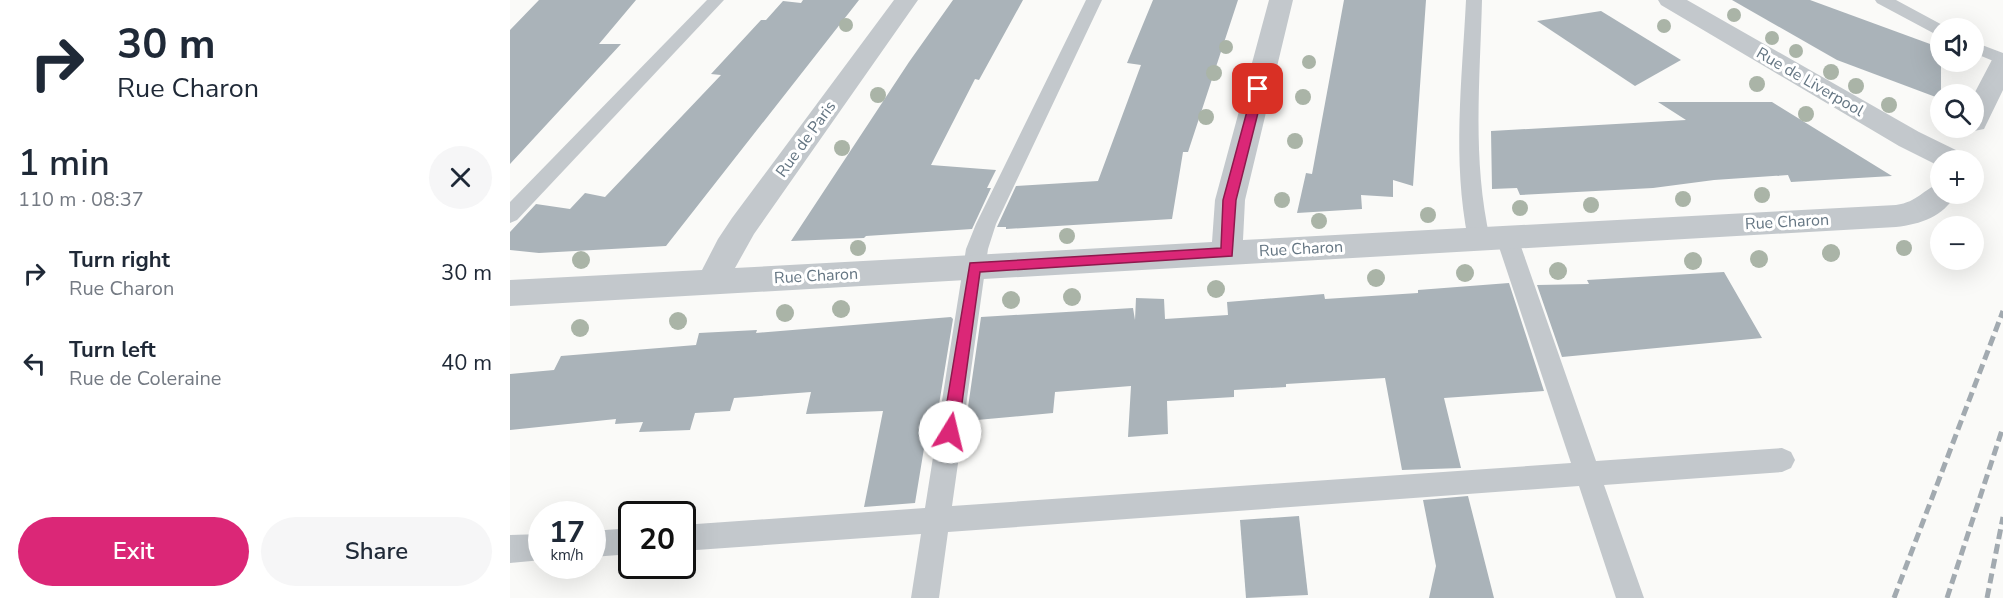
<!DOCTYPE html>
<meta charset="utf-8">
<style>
:root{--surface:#fff;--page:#f6f6f7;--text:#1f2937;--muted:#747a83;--accent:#db2777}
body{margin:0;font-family:"Nunito Sans",sans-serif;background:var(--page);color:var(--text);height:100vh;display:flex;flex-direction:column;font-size:22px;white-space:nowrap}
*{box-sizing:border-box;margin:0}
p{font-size:20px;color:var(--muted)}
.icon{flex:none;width:33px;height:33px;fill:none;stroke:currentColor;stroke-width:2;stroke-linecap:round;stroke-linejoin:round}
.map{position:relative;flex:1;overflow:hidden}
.drawer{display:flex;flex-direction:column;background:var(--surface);width:510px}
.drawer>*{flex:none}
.top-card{background:#fff;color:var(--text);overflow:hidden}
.controls{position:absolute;left:1420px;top:18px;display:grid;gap:12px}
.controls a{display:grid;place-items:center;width:54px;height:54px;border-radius:50%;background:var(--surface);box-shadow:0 6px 24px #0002;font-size:30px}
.speed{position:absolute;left:18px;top:501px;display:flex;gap:12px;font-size:30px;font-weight:700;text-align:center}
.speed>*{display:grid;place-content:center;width:78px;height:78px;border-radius:50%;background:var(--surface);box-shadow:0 6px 24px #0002;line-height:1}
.speed small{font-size:15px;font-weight:400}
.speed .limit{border:3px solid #111;border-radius:9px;background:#fff;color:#111}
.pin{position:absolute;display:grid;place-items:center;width:51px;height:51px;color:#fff;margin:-26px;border-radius:12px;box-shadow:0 3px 9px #0006}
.me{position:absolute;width:66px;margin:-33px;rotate:9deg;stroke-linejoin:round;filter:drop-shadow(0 0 4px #0008)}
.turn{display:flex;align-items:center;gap:21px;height:126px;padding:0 18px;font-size:27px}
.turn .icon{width:78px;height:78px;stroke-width:2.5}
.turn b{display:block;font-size:42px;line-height:51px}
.round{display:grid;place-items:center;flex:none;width:63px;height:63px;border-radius:32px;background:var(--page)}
.head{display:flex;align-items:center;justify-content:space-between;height:102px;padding:0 18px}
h1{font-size:36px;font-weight:600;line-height:45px}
.primary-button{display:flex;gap:12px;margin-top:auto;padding:12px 18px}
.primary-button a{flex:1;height:69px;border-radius:36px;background:var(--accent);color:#fff;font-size:24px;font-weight:600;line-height:69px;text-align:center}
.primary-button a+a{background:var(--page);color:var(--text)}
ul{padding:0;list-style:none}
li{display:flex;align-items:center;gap:18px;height:90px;padding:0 18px}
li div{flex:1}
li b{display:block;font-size:22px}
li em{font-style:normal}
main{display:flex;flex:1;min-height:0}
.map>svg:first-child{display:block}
.building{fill:#aab3b9}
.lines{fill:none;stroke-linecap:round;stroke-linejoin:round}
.lane{fill:#c3c8cc;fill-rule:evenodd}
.street{fill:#c3c8cc;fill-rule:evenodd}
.rail{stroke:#a2aab0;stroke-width:5;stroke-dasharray:10 5;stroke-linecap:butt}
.tree{fill:#aab4a7}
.route{fill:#db2777;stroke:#8e194d;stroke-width:1.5}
.labels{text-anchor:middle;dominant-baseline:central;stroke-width:6;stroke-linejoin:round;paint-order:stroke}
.street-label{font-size:16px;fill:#657683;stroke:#fff}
</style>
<main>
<section class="drawer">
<div class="top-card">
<div class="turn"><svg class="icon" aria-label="right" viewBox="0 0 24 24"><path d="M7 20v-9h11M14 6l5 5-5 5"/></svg><div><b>30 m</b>Rue Charon</div></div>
</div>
<div class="head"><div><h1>1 min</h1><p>110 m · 08:37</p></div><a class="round"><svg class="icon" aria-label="close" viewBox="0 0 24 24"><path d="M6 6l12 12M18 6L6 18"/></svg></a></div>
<ul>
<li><svg class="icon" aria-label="right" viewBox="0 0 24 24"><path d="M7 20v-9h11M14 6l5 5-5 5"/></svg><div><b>Turn right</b><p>Rue Charon</p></div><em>30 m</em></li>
<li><svg class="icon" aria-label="left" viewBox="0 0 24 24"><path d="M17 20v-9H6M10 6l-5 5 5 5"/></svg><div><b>Turn left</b><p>Rue de Coleraine</p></div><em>40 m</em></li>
</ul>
<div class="primary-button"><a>Exit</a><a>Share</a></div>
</section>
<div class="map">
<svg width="1493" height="598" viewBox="0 0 1493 598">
<rect width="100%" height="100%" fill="#fafaf8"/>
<g class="building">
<path d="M29 0H126L89 44H111L0 164V30Z"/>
<path d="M293 0H349L156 246 29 253 0 250V232L26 204 60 209 75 193 95 197 211 75 201 74 251 20H256L273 1 291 3Z"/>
<path d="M443 0H513L469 80 465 79 421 165 486 170 477 188H481L462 229 356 236 354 238 281 241 399 62Z"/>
<path d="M643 0H728L678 152H673L662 219 496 229V227H487L506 186 588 181 631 65 617 63Z"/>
<path d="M834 0H916L903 186 883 180V197L851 195 852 209 787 213 796 173 802 174Z"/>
<path d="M1222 0H1300L1431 48V99L1327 60Z"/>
<path d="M1091 11 1171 60 1125 86 1027 21Z"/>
<path d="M1148 102H1262L1382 176 1281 182 1278 175 1204 180 1143 188 1010 195 1007 188 982 189 981 131 1176 120Z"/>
<path d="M1214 272 1252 338 1052 357 1027 285 1079 284 1077 280Z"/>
<path d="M999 283 1034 391 934 398 951 468 892 470 875 378 776 384V387L724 390V397L657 401 658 434 618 437 621 386 545 392 543 413 456 421 471 317 623 308 625 320 626 298 654 299 655 319 718 315 717 302 814 294 815 299 908 293V290Z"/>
<path d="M441 317 443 319 426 423 418 424 405 503 354 507 373 411 296 414 301 392 224 398 220 411 185 413 180 430 129 432 133 422 105 424 106 419 0 430V374L44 370 51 356 186 345 189 333 247 330 246 333Z"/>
<path d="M958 496 984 598H919L926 566 913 500Z"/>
<path d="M789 516 798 595 736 598 730 520Z"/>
</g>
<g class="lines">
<g class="lane">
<path d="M197 0H214L7 220 0 223V202Z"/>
<path d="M576 0H592L486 224 478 249 442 506 1061 463 986 238 989 232 997 230 1005 232 1008 238 1086 461 1272 448 1281 452 1285 460 1281 468 1272 472 1094 485 1134 598H1106L1069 486 438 532 429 598H401L411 534 172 551V525L415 508 456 249 466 224Z"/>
<path d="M956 0H972C970 80 962 160 980 239L977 245 969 247 961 245 958 239C942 160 952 80 956 0Z"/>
<path d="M1365 0H1386L1438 28H1431V35L1425 34 1367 3Z"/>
<path d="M1464 42 1493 53V65L1464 53Z"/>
<path d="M122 528V554L82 557V531Z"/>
<path d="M32 534V560L0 563V535Z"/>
</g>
<g class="street">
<path d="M384 0H408L244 234 225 268 702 242 705 200 759 0H783L735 200 733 240 1386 205C1408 202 1413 189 1431 183V194H1446C1433 217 1411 224 1386 227L0 306V280L192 270 208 239 222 218Z"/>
<path d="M1148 0H1177L1409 132 1452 153 1456 160H1431V167L1389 146 1151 5Z"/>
<path d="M1493 54V90L1474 129 1464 131 1454 129 1464 128V94L1484 56Z"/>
</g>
<g class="rail">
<path d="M1384 598 1493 311"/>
<path d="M1437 598 1493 427"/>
<path d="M1477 598 1493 517"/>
</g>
</g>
<g class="tree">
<circle cx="1224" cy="15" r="7"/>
<circle cx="336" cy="25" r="7"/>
<circle cx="1154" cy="26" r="7"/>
<circle cx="1262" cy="38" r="7"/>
<circle cx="716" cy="47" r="7"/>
<circle cx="1286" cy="51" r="7"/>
<circle cx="799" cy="62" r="7"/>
<circle cx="1321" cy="72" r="8"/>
<circle cx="704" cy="73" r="8"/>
<circle cx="1247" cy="84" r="8"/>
<circle cx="1346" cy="86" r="8"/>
<circle cx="368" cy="95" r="8"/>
<circle cx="793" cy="97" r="8"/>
<circle cx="1379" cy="105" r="8"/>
<circle cx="1296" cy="114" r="8"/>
<circle cx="696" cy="117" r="8"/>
<circle cx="785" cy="141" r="8"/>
<circle cx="332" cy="148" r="8"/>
<circle cx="1252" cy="195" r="8"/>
<circle cx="1173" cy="199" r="8"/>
<circle cx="772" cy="200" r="8"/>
<circle cx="1081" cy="205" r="8"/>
<circle cx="1010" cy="208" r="8"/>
<circle cx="918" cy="215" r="8"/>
<circle cx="809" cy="221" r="8"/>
<circle cx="557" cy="236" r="8"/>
<circle cx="348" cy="248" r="8"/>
<circle cx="1394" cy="248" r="8"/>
<circle cx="1321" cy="253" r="9"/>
<circle cx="1249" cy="259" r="9"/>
<circle cx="71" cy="260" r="9"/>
<circle cx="1183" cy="261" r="9"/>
<circle cx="1048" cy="271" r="9"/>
<circle cx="955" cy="273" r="9"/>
<circle cx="866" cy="278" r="9"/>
<circle cx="706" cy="289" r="9"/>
<circle cx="562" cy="297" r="9"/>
<circle cx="501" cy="300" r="9"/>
<circle cx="331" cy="309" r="9"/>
<circle cx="275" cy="313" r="9"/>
<circle cx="168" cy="321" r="9"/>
<circle cx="70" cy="328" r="9"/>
</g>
<path class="route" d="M748 85 754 89 726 200 722 256 470 272 448 432 446 437 440 439 435 437 432 432 460 263 711 248 713 200 743 89Z"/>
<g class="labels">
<g class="street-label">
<text transform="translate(1300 82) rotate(30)">Rue de Liverpool</text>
<text transform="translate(296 139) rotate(-54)">Rue de Paris</text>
<text transform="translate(1277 222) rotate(-3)">Rue Charon</text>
<text transform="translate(791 249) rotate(-3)">Rue Charon</text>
<text transform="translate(306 276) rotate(-3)">Rue Charon</text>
</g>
</g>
</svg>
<div class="controls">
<a><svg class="icon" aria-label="sound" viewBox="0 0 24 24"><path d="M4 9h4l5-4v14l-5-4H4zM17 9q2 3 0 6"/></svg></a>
<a><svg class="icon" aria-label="search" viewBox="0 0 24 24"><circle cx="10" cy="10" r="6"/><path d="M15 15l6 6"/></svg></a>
<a>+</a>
<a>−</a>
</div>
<div class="speed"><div>17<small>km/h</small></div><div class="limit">20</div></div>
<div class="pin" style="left:748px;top:89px;background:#d93025"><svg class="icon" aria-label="arrive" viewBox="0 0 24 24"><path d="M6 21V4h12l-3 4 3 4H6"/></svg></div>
<svg class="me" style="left:440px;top:432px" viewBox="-20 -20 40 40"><circle r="19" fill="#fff"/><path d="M0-13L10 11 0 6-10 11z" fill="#db2777"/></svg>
</div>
</main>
